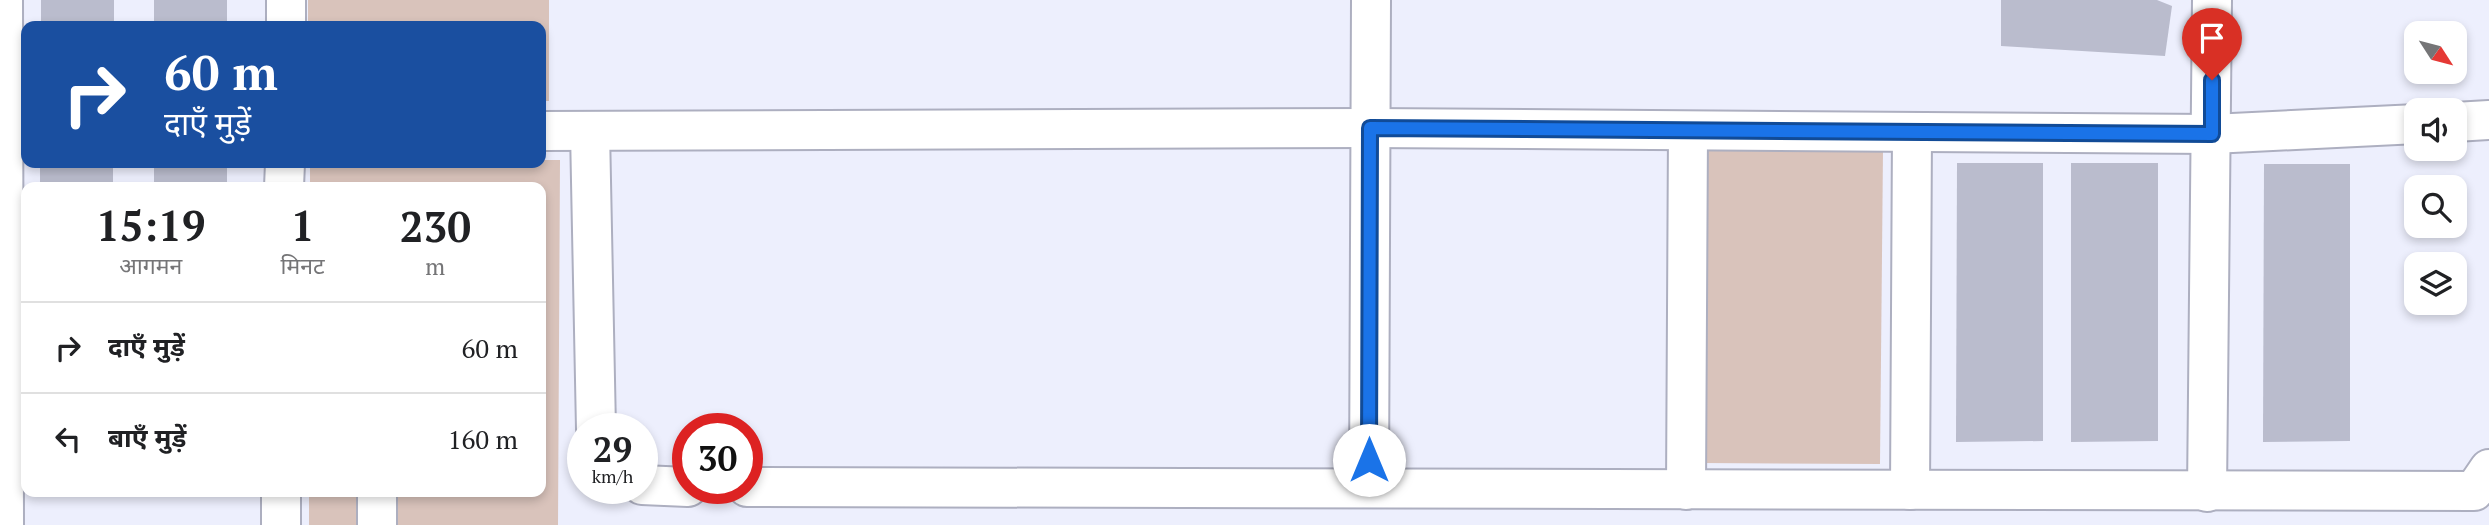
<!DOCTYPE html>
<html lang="hi">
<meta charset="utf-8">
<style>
:root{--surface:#fff;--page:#f6f6f6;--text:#202124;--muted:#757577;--line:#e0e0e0}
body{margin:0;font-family:"PT Serif","Noto Sans Devanagari",serif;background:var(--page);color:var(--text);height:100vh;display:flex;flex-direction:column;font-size:26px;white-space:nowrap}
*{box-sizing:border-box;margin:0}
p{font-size:23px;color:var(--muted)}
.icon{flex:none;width:38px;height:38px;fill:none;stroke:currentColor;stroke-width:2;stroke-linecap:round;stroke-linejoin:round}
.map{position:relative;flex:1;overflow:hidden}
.drawer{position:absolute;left:21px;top:182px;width:525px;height:315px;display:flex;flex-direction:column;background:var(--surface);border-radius:14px;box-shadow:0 4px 10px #0003}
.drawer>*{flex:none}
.top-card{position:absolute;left:21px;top:21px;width:525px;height:147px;border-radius:14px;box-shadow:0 4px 10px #0003;background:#1a4fa0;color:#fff;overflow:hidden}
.needle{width:46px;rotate:126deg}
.fabs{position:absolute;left:2404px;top:21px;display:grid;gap:14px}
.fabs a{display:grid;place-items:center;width:63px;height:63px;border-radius:14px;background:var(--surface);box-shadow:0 4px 10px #0003;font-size:35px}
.speed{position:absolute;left:567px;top:413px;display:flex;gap:14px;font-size:35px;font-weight:700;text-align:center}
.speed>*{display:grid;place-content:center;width:91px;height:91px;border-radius:50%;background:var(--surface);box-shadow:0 4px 10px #0003;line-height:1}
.speed small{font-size:18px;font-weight:400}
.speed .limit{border:10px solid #d22;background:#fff;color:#111}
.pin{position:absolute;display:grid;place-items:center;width:60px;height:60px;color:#fff;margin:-72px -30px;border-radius:50% 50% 50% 0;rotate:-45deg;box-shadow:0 0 7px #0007}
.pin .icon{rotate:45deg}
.me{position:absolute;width:77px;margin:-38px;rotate:0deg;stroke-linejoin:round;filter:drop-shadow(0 0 5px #0008)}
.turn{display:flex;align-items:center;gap:24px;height:147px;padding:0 28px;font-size:32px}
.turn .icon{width:91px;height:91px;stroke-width:2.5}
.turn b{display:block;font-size:49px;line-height:60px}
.eta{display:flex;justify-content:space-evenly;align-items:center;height:119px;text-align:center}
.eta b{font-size:42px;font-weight:700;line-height:49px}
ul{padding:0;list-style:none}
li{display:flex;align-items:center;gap:21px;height:91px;padding:0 28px;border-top:2px solid var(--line)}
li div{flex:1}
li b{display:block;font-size:26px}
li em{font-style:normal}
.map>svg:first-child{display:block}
.green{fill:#d9c3bb}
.building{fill:#babccd}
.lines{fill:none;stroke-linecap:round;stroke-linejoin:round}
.street-casing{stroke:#adafc0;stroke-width:42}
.street{stroke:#fff;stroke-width:38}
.route-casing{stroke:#114b97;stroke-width:18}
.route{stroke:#1a73e8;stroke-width:12}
</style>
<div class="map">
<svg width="2489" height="525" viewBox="0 0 2489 525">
<rect width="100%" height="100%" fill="#edeffd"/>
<g class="green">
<path d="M308 0H549V101H541V26H308Z"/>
<path d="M1704 149 1883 150 1880 464 1701 463Z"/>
<path d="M541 160H560L558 525H309V492H541V187H310V163H541Z"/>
</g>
<g class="building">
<rect x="41" y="0" width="73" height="26"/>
<rect x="154" y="0" width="73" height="26"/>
<path d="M2001 0H2157L2172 6 2165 56 2001 46Z"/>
<rect x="40" y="163" width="73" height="24"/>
<rect x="154" y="163" width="73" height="24"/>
<path d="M1957 163H2043V441L1956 442Z"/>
<path d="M2071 163H2158V441L2071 442Z"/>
<path d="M2264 164H2350V441L2263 442Z"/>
</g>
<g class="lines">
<g class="street-casing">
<g id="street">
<path d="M3 0 4 525"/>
<path d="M286 26V0"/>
<path d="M2455 122 2489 120"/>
<path d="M541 131 1370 128 2212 134 2417 124"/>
<path d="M590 131 596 429"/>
<path d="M284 187 285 163"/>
<path d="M642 485 688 487"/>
<path d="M747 487 2474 491 2489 469"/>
<path d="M1369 487 1371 0"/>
<path d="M1686 490 1688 132"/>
<path d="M1910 490 1912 133"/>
<path d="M2207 492 2212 0"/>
<path d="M281 525V492"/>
<path d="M377 525V492"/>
</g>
</g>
<use href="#street" class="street"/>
</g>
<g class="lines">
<g class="route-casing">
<path id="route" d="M1369 460 1370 128 2212 134V80"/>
</g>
<use href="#route" class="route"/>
</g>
</svg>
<div class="fabs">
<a><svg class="needle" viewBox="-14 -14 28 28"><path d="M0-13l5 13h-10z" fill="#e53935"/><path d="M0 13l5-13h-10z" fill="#757577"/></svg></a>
<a><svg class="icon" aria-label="sound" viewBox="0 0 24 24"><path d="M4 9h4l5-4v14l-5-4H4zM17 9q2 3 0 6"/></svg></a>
<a><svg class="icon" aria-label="search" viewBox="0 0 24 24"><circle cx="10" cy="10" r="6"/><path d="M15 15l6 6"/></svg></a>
<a><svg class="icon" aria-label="layers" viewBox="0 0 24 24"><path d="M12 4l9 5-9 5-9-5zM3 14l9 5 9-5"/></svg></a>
</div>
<div class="speed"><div>29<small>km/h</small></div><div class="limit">30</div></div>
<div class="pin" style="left:2212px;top:80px;background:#d93025"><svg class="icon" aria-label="arrive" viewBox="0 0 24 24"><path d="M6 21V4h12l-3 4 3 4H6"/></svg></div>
<svg class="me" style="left:1369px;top:460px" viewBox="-20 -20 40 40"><circle r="19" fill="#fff"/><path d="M0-13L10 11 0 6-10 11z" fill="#1a73e8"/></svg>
<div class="top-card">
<div class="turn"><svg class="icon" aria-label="right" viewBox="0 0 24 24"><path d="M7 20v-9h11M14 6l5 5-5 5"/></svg><div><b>60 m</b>दाएँ मुड़ें</div></div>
</div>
<section class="drawer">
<div class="eta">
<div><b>15:19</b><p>आगमन</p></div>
<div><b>1</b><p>मिनट</p></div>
<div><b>230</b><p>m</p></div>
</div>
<ul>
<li><svg class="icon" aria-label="right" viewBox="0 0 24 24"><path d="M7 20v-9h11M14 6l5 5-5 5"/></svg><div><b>दाएँ मुड़ें</b></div><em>60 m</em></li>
<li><svg class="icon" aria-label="left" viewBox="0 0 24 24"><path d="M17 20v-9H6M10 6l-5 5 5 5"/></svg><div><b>बाएँ मुड़ें</b></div><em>160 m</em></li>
</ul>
</section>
</div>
